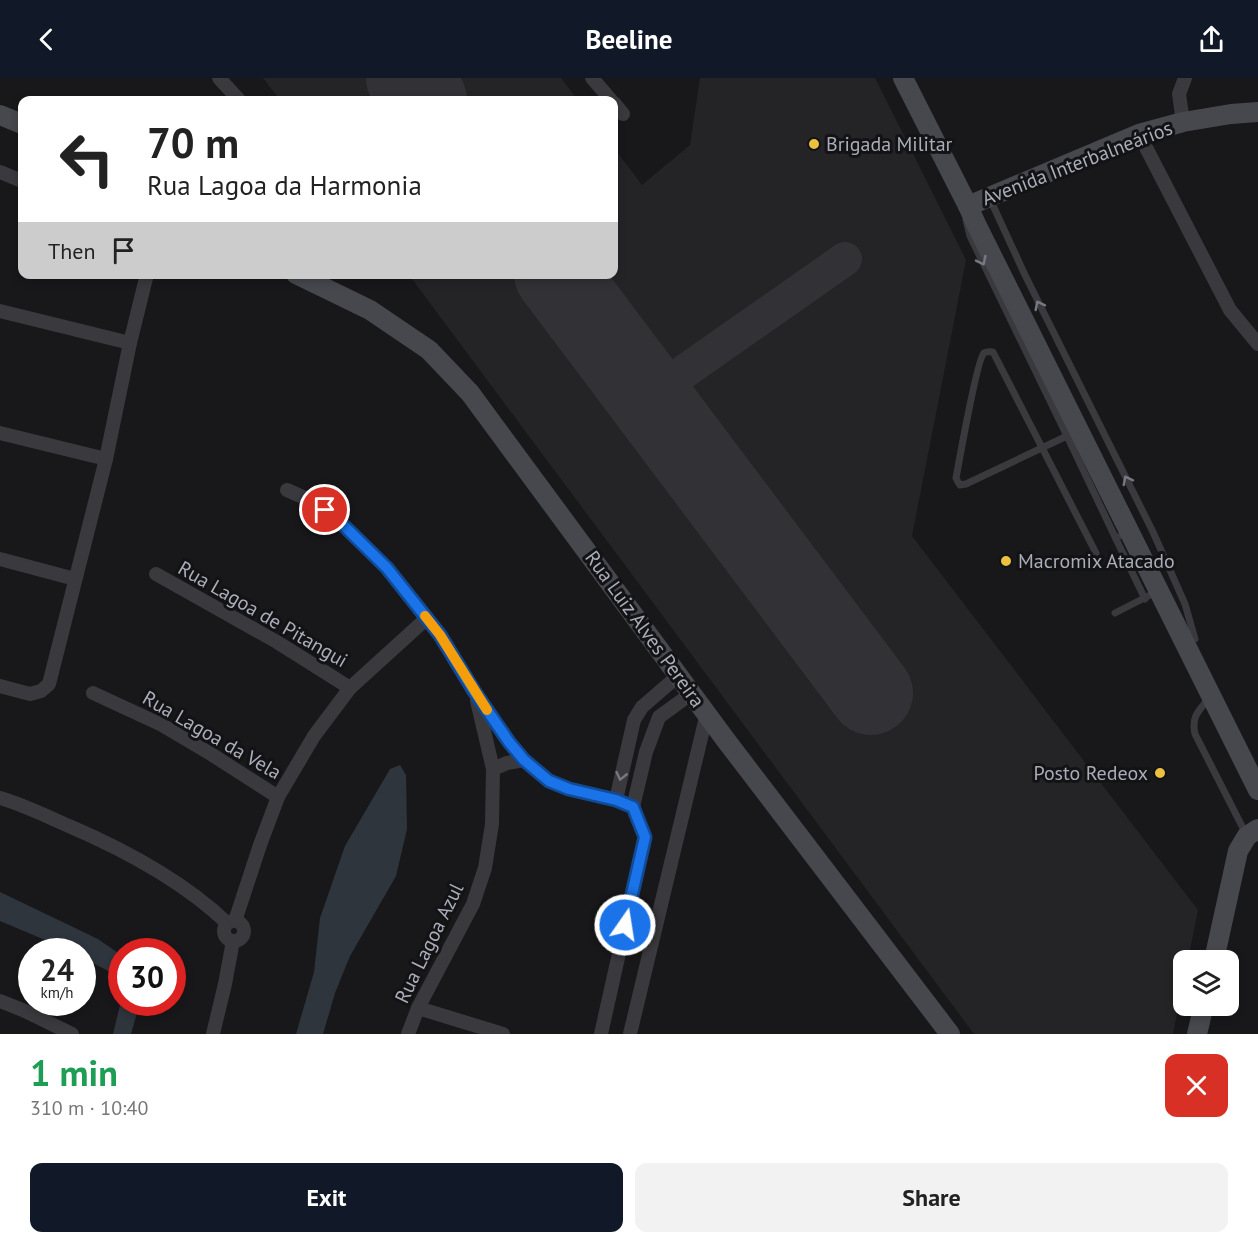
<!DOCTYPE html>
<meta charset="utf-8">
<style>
:root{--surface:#fff;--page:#f2f2f2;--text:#222;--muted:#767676;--accent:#111827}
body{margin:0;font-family:"PT Sans",sans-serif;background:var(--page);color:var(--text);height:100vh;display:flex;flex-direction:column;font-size:22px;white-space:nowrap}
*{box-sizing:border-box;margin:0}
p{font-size:20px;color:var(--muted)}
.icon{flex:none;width:33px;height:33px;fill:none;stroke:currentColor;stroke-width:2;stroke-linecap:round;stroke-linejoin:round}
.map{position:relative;height:956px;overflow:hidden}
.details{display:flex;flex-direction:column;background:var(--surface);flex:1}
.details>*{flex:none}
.guide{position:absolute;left:18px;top:18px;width:600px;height:183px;border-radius:12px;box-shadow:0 3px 9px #0003;background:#fff;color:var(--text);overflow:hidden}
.buttons{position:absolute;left:1173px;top:872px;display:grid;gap:12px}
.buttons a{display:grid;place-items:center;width:66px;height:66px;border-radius:12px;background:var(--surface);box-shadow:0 3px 9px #0003;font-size:30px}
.speed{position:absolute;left:18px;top:860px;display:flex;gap:12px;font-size:30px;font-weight:700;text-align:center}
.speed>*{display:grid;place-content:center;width:78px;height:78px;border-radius:50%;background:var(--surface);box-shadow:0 3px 9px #0003;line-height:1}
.speed small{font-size:15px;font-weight:400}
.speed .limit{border:9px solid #d22;background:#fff;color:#111}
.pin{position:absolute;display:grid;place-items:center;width:51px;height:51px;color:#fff;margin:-26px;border:3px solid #fff;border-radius:50%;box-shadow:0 2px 6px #0007}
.me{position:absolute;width:66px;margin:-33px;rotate:13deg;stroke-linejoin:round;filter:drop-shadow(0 0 4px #0008)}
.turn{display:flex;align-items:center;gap:21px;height:126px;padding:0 30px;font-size:27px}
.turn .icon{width:78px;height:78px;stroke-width:2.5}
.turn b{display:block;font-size:42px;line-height:51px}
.then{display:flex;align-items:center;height:57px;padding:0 30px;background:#0003;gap:12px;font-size:22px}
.round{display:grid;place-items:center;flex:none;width:63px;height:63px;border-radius:12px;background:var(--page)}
.overview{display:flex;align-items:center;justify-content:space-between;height:102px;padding:0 30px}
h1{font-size:36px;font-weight:700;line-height:45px;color:#1e9e55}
.cta{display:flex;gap:12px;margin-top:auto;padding:12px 30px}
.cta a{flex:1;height:69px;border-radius:12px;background:var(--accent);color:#fff;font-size:24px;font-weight:700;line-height:69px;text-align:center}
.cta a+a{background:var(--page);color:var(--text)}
header{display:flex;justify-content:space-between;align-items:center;height:78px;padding:0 30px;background:var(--accent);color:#fff;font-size:27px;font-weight:700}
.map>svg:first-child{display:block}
.built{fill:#242427}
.water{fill:#2e353d}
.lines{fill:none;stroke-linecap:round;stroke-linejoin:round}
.taxiway{stroke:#323236;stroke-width:34}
.runway{stroke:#323236;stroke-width:84}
.lane{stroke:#39393e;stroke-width:7}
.street{stroke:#39393e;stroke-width:14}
.secondary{stroke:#47484e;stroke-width:20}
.oneway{stroke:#777982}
.route-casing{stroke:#114b97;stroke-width:15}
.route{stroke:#1a73e8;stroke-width:10}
.slow{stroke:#f59e0b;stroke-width:10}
.poi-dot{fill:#ebc13f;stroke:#131315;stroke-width:2}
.labels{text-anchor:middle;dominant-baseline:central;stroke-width:6;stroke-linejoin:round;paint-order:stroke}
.poi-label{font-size:20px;fill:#aaadb9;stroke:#131315;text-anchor:start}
.street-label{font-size:20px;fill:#aaadb9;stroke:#131315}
</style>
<header><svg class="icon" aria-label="back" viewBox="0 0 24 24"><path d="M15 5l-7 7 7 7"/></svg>Beeline<svg class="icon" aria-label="share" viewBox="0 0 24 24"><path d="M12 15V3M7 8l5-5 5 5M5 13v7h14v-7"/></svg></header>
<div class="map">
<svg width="1258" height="956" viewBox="0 0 1258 956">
<rect width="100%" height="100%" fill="#18181a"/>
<g class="built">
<path d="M263 0H561L578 22H280Z"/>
<path d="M700 0H875L966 182 912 458 1198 832 1188 882H1184L1183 905 1173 956H974L409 197 614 196V70L642 107 690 67Z"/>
</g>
<g class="water">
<path d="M400 687 406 697 407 751 396 798 350 878 335 915 323 956H296L314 894 320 840 345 768 390 691Z"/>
<path d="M0 814 98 861 121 877V905L116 897 83 880 82 873H67L45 862 0 843Z"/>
<path d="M121 923 122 924H140L131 956H113Z"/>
</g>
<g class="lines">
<path class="taxiway" d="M648 319 845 181"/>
<g class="runway">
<path d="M408 0 425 22"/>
<path d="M556 196 871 615"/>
</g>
<g class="lane">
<path d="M990 121 1025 197 1153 454 1185 526 1195 561"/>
<path d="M966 142 970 158 1067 358"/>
<path d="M1118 459 1116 461 1145 521"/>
<path d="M1096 475 993 274C989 274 987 273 984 275 977 281 959 384 956 400L958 404 960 407 966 406 1067 358 1116 461"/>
<path d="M1115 535 1158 513"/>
<path d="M1209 620C1199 633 1191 638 1195 656L1246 756"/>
</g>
<g class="street">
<path d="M219 0 239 22"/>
<path d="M592 0 611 22"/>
<path d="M614 25 623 36"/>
<path d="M1183 44 1179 16 1185 0"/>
<path d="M1139 56 1230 232 1258 266"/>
<path d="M0 94 22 103"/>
<path d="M0 233 130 265"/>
<path d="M0 355 106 381"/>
<path d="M287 412 314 424 335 439 387 490 440 557 474 613 509 664 524 682 549 703 569 711 616 722 633 729 645 759 601 956"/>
<path d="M0 481 75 501"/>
<path d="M156 496 277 564 350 610"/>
<path d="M0 608 30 616 41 613 49 606 106 381 130 265 147 196"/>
<path d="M93 615 162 647 211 676 278 719"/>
<path d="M493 691 507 685 524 682"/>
<path d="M0 720C24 727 46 738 69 748 125 772 182 802 227 845"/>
<path d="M616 722 634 642 642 629 679 597"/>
<path d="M633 729 646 674 659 639 692 615"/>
<circle cx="234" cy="853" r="10"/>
<path d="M235 843 260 767 278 719 314 658 350 610 427 540"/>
<path d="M0 923 25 933 72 956"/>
<path d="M418 930 503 956"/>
<path d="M213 956 225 906 233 863"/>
<path d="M408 956 418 930 473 826 485 790 492 746 493 691 477 623"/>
<path d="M630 956 707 635"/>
</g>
<g class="secondary">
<path d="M903 0 968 128 977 148 1258 712"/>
<path d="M0 37 22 46"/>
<path d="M968 128 1139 56 1183 44 1231 36 1258 34"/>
<path d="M296 196 370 232 429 272 470 315 725 661 950 956"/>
<path d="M1214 882 1238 773 1247 758 1258 751"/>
<path d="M1197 956 1204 927"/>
</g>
</g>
<defs><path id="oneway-chevron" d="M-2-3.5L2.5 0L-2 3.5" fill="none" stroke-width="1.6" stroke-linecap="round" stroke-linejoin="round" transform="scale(1.5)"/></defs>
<g class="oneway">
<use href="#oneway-chevron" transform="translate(982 183) rotate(64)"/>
<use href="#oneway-chevron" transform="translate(1039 227) rotate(-117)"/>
<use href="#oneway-chevron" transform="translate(1127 402) rotate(-117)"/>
<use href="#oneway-chevron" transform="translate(621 698) rotate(103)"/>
</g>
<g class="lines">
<g class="route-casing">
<path id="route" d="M325 432 335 439 387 490 440 557 474 613 509 664 524 682 549 703 569 711 616 722 633 729 645 759 625 847"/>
</g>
<use href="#route" class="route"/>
<path class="slow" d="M425 538 440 557 487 632"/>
</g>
<g class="poi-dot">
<circle cx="814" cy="66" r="6"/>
<circle cx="1006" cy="483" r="6"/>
<circle cx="1160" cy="695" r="6"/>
</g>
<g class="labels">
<g class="poi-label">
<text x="826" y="66">Brigada Militar</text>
<text x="1018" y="483">Macromix Atacado</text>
<text x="1148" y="695" text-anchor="end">Posto Redeox</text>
</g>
<g class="street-label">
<text transform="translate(1077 85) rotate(-21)">Avenida Interbalneários</text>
<text transform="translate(263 536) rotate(30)">Rua Lagoa de Pitangui</text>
<text transform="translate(645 551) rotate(54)">Rua Luiz Alves Pereira</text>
<text transform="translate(212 657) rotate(30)">Rua Lagoa da Vela</text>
<text transform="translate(429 865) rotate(-64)">Rua Lagoa Azul</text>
</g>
</g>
</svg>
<div class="buttons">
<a><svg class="icon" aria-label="layers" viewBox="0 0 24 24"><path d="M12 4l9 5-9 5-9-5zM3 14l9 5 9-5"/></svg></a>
</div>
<div class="speed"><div>24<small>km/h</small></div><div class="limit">30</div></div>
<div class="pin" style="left:325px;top:432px;background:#d93025"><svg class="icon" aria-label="arrive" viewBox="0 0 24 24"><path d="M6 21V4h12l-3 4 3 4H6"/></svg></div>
<svg class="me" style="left:625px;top:847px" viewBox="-20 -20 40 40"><circle r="17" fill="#1a73e8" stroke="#fff" stroke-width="3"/><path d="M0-11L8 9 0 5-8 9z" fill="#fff"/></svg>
<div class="guide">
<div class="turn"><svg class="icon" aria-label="left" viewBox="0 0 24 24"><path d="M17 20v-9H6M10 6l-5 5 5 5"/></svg><div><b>70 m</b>Rua Lagoa da Harmonia</div></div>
<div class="then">Then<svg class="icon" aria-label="arrive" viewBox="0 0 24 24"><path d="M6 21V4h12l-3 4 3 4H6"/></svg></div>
</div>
</div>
<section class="details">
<div class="overview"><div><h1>1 min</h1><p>310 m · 10:40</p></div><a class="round" style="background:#d93025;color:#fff"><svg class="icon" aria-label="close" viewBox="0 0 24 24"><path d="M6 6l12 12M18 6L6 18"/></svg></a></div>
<div class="cta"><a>Exit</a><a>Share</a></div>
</section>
